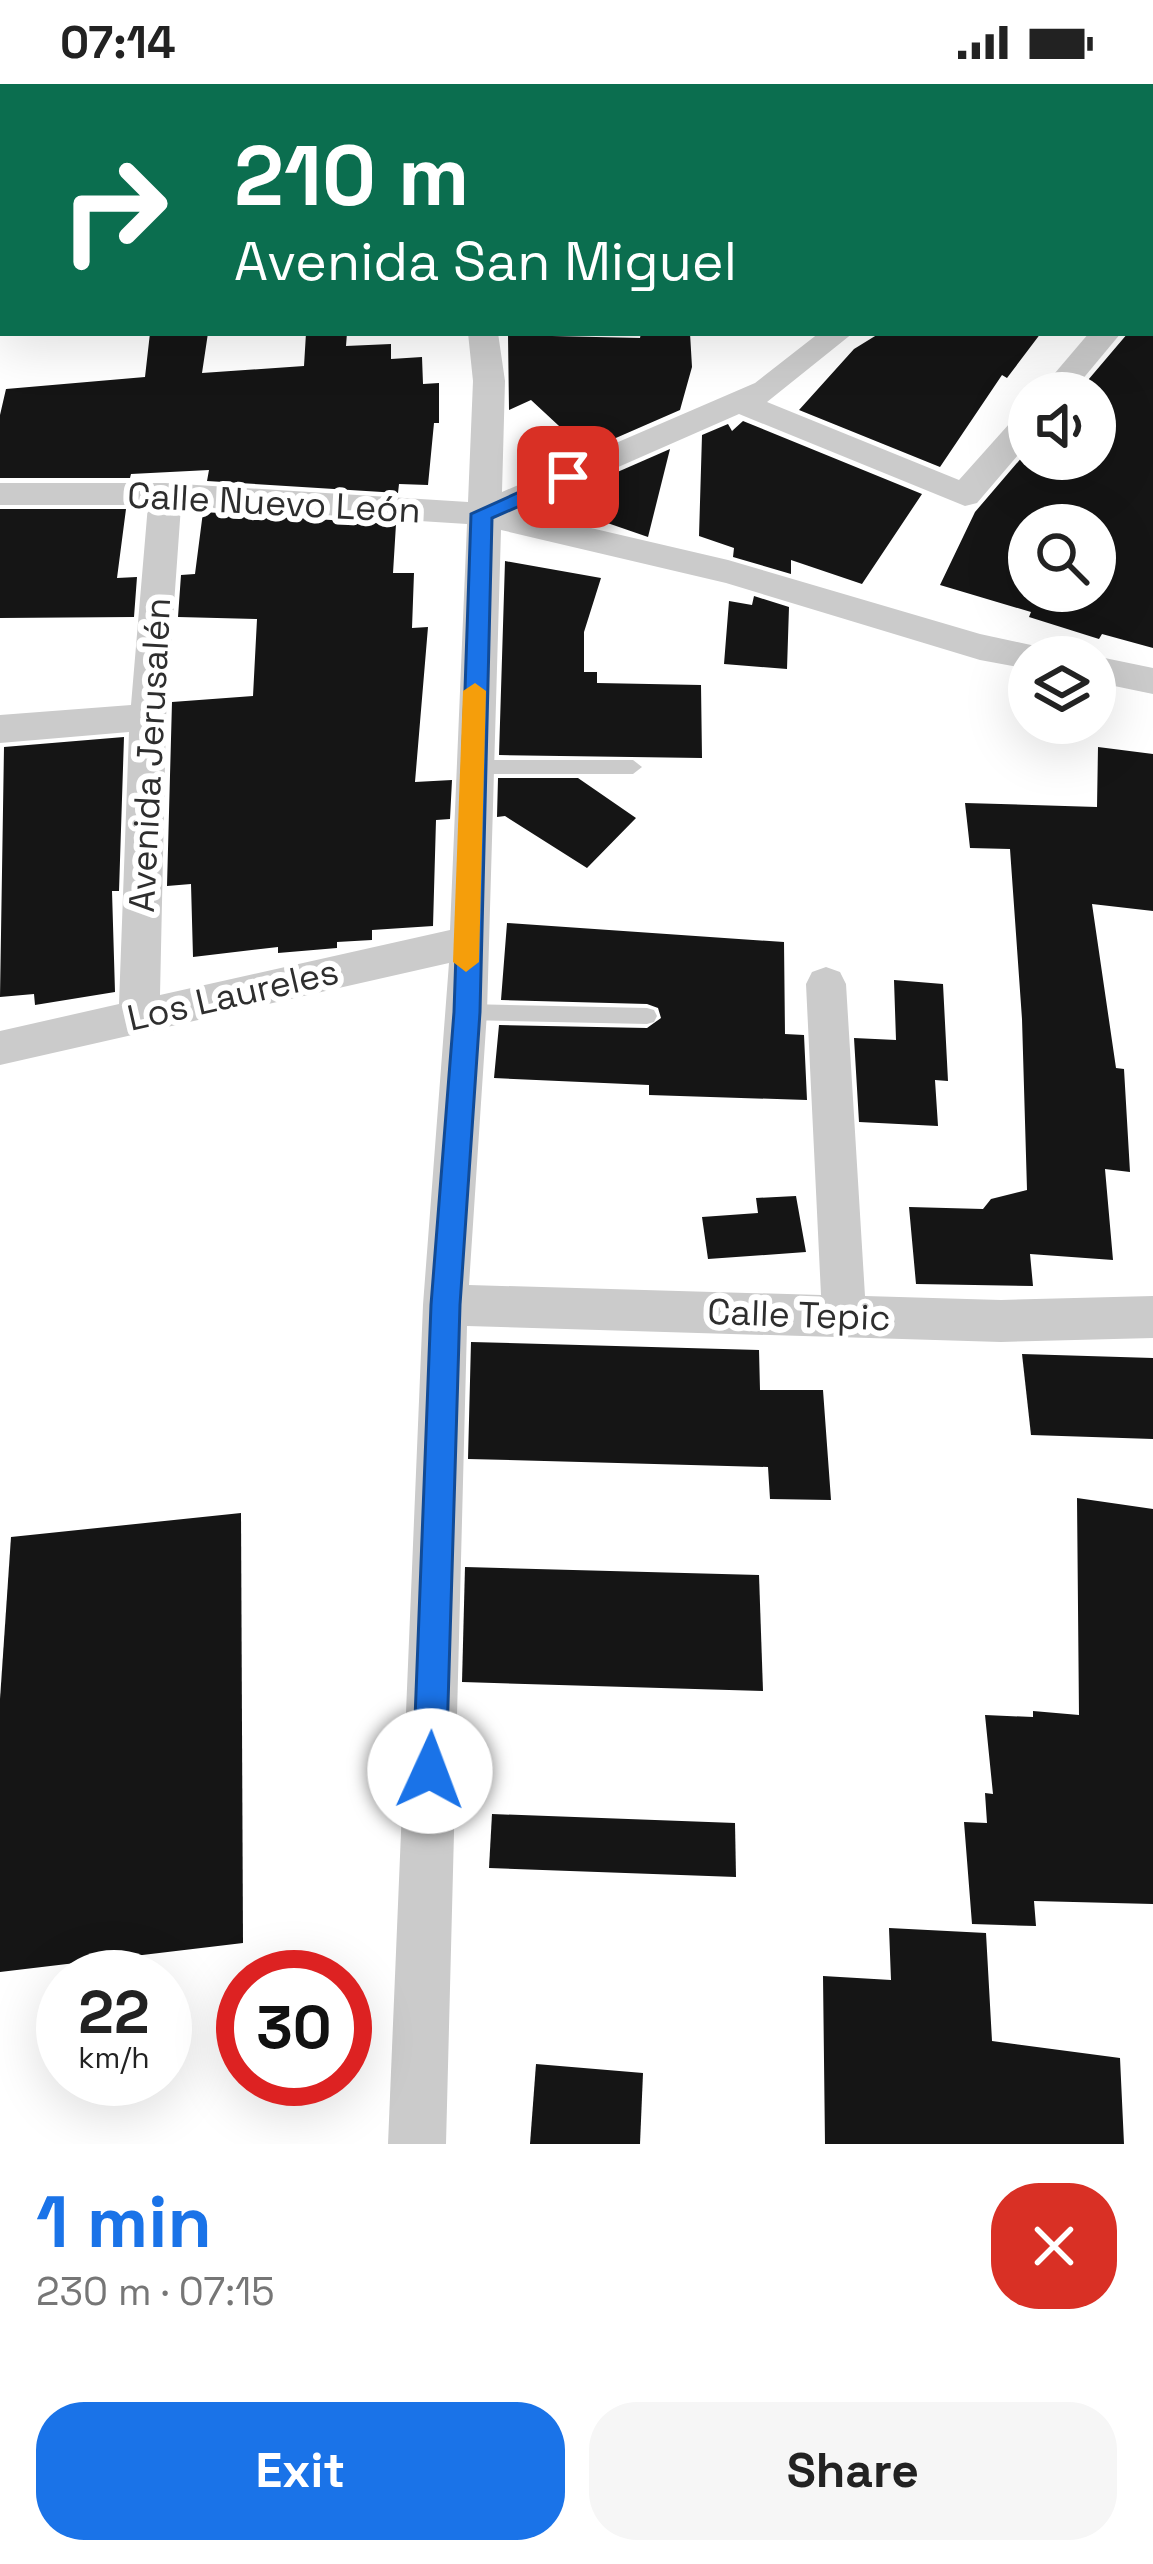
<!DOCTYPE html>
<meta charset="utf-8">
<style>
:root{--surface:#fff;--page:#f6f6f6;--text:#222;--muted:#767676;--accent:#1a73e8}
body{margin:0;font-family:"Space Grotesk",sans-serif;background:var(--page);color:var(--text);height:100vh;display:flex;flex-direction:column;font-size:45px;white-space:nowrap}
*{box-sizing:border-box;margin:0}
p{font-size:39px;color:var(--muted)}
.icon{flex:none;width:66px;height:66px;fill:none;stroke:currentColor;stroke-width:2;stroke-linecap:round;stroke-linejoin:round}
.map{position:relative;height:2060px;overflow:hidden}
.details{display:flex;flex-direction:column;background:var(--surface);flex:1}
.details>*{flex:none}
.banner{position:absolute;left:0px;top:0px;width:1155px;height:252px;box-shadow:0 12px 48px #0002;background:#0b6e4f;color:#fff;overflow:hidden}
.controls{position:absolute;left:1008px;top:288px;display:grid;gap:24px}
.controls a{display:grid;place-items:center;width:108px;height:108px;border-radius:50%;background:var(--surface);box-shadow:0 12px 48px #0002;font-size:60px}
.speed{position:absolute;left:36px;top:1866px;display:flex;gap:24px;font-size:60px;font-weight:700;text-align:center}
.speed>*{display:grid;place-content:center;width:156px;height:156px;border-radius:50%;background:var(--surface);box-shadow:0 12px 48px #0002;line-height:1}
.speed small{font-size:30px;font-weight:400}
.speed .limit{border:18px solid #d22;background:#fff;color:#111}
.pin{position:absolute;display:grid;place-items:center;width:102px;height:102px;color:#fff;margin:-51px;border-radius:24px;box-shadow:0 6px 18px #0006}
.me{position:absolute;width:132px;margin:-66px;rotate:2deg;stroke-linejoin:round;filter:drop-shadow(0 0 9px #0008)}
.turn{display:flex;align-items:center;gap:42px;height:252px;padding:0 36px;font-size:54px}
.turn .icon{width:156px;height:156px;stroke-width:2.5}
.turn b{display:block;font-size:84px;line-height:102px}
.round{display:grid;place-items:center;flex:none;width:126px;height:126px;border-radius:48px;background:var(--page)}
.overview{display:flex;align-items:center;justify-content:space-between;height:204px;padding:0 36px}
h1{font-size:72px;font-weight:700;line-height:90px;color:var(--accent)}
.primary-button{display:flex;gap:24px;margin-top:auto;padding:24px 36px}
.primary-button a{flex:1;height:138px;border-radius:48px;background:var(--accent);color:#fff;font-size:48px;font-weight:700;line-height:138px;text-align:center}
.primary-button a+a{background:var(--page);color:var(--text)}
.status{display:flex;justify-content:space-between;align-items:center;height:84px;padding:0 60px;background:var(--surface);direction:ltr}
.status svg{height:33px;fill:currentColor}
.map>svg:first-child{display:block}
.building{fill:#151515;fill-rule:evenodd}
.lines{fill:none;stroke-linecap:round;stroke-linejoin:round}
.lane{fill:#cbcbcb;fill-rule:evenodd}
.street{fill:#cbcbcb;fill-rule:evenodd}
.route{fill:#1a73e8;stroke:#114b97;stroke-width:3}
.slow{fill:#f59e0b}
.labels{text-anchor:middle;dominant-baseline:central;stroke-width:12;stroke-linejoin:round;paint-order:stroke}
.street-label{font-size:36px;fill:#2e2e2e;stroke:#fff}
</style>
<div class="status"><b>07:14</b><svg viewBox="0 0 49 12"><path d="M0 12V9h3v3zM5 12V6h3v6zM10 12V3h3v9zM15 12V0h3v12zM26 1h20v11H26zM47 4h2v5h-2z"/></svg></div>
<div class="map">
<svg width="1153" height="2060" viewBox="0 0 1153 2060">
<rect width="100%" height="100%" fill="#fff"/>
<g class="building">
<path d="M1153 219V564L1102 550 1099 555 1029 533 1031 528 940 501 975 428 1029 365V375H1095V309H1077L1128 249H1152ZM1029 441H1095V507H1029Z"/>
<path d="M150 249H208L202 289 304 282 306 249H347L346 262 391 260V275L422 273 423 300 439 299V339H434L428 401 399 400 398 409 207 397 209 386 131 390 130 394H0V331L6 305 145 293Z"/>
<path d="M641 249H690L692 283 680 326 586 367 531 316 509 326 508 251 640 254Z"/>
<path d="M880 249H1041L1007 294 1002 291 940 383 799 326 854 265Z"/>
<path d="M743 337 922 410 862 500 791 476V490L733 473 734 464 699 452 702 351 728 340 732 347Z"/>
<path d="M670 365 648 453 561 423 574 407Z"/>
<path d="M0 425H126L117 494 137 493 134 533 0 534Z"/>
<path d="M203 428 396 440 393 489H414L412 544 428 543 415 698 452 696 450 735 436 736 433 842 372 846V856L337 858V864L278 869V863L193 873 191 800 167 802 172 618 253 612 257 535 178 533 181 491 195 490Z"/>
<path d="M505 477 601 494 584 548V588H597V599L701 601 702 674 499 671Z"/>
<path d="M754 512 789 523 787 585 724 580 729 517 752 521Z"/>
<path d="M124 653 119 807H112L115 908 35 921 34 910 0 913 4 663Z"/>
<path d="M1098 663 1153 670V827L1092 820 1116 984 1124 985 1130 1088 1105 1085 1113 1176 1030 1170 1033 1202 916 1200 909 1123 983 1125 991 1115 1027 1106 1022 935 1010 765 970 764 965 719 1097 723Z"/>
<path d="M498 694H578L636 734 587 784 505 732 497 733Z"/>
<path d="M507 839 784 858 785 950 804 951 807 1016 649 1011V1001L494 994 499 941 647 944 661 934 658 924 647 920 501 916Z"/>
<path d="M894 896 943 900 948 997 935 996 938 1042 859 1038 854 954 896 956Z"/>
<path d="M796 1112 806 1168 708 1175 702 1133 758 1129 756 1114Z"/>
<path d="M471 1258 759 1266 760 1306H823L831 1416 770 1415 768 1383 468 1375Z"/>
<path d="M1022 1270 1153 1274V1355L1031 1351Z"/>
<path d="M1077 1414 1153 1425V1820L1034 1817 1036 1842 972 1840 964 1738 987 1739 985 1709 993 1710 985 1631 1033 1633V1627L1079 1631Z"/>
<path d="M241 1429 243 1859 0 1888V1615L11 1453Z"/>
<path d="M465 1483 759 1491 763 1607 462 1598Z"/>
<path d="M492 1730 735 1739 736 1793 489 1784Z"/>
<path d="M889 1844 986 1849 992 1957 1120 1974 1124 2060H825L823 1892 891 1896Z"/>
<path d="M536 1980 643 1989 640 2060H530Z"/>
</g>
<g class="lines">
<g class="lane">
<path d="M472 676H633L642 683 633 690H472L463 683Z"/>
<path d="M467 920 647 924 654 926 657 932 654 938 647 940 467 936 460 934 457 928 460 922Z"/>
</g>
<g class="street">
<path d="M358 0H384L385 3H359Z"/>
<rect x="472" y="0" width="26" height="3"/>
<path d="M612 0H662L664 3H614Z"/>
<path d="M1126 0H1153V1L1124 3Z"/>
<path d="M1153 185V204H1152V185Z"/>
<rect x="0" y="216" width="3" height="18"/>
<path d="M468 249H498L505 297 502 408 755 299 819 249H853L767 318 959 396 1018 330 1029 327V358L977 419 965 422 739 330 518 427 728 476 980 550 1045 564 1051 573H1029V585L980 576 726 499 501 446 487 928 469 1201 821 1211 806 900 812 888 826 883 840 888 846 900 865 1212 1001 1216 1153 1212V1254L1001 1258 467 1242 446 2060H388L423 1221 449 879 0 981V947L119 920 129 648 0 659V631L131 621 148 421H0V399H165L468 418 473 297ZM181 422 467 440 450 846 160 911 166 633Z"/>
<path d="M1089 249H1121L1071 309H1038Z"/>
<path d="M1095 572 1153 584V610L1095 598Z"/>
</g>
</g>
<path class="route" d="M568 386 578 393 575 398 492 434 480 928 460 1221 446 1687 441 1699 430 1704 418 1699 413 1687 431 1221 454 928 471 430Z"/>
<path class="slow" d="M475 599 486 607 479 878 466 888 453 878 463 607Z"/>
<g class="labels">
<g class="street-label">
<text transform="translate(274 419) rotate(3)">Calle Nuevo León</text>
<text transform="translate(150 671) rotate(-87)">Avenida Jerusalén</text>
<text transform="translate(233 911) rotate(-13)">Los Laureles</text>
<text transform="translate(799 1231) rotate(2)">Calle Tepic</text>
</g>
</g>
</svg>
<div class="controls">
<a><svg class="icon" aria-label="sound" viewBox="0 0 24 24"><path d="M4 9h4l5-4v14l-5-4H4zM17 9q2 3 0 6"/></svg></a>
<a><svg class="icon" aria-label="search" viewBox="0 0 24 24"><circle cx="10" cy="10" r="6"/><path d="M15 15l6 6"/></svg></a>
<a><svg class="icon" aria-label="layers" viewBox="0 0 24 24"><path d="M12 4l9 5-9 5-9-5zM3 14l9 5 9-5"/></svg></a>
</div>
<div class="speed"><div>22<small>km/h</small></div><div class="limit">30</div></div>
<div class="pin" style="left:568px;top:393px;background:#d93025"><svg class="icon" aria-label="arrive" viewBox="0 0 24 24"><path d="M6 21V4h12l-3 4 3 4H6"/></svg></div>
<svg class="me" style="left:430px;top:1687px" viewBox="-20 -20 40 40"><circle r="19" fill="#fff"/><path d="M0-13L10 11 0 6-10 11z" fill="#1a73e8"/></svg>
<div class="banner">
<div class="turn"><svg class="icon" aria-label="right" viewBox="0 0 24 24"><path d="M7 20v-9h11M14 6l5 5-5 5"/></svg><div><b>210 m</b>Avenida San Miguel</div></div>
</div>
</div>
<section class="details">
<div class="overview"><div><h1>1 min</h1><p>230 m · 07:15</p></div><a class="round" style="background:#d93025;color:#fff"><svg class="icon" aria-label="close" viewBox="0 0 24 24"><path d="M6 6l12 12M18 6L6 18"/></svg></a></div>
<div class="primary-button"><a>Exit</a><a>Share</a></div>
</section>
